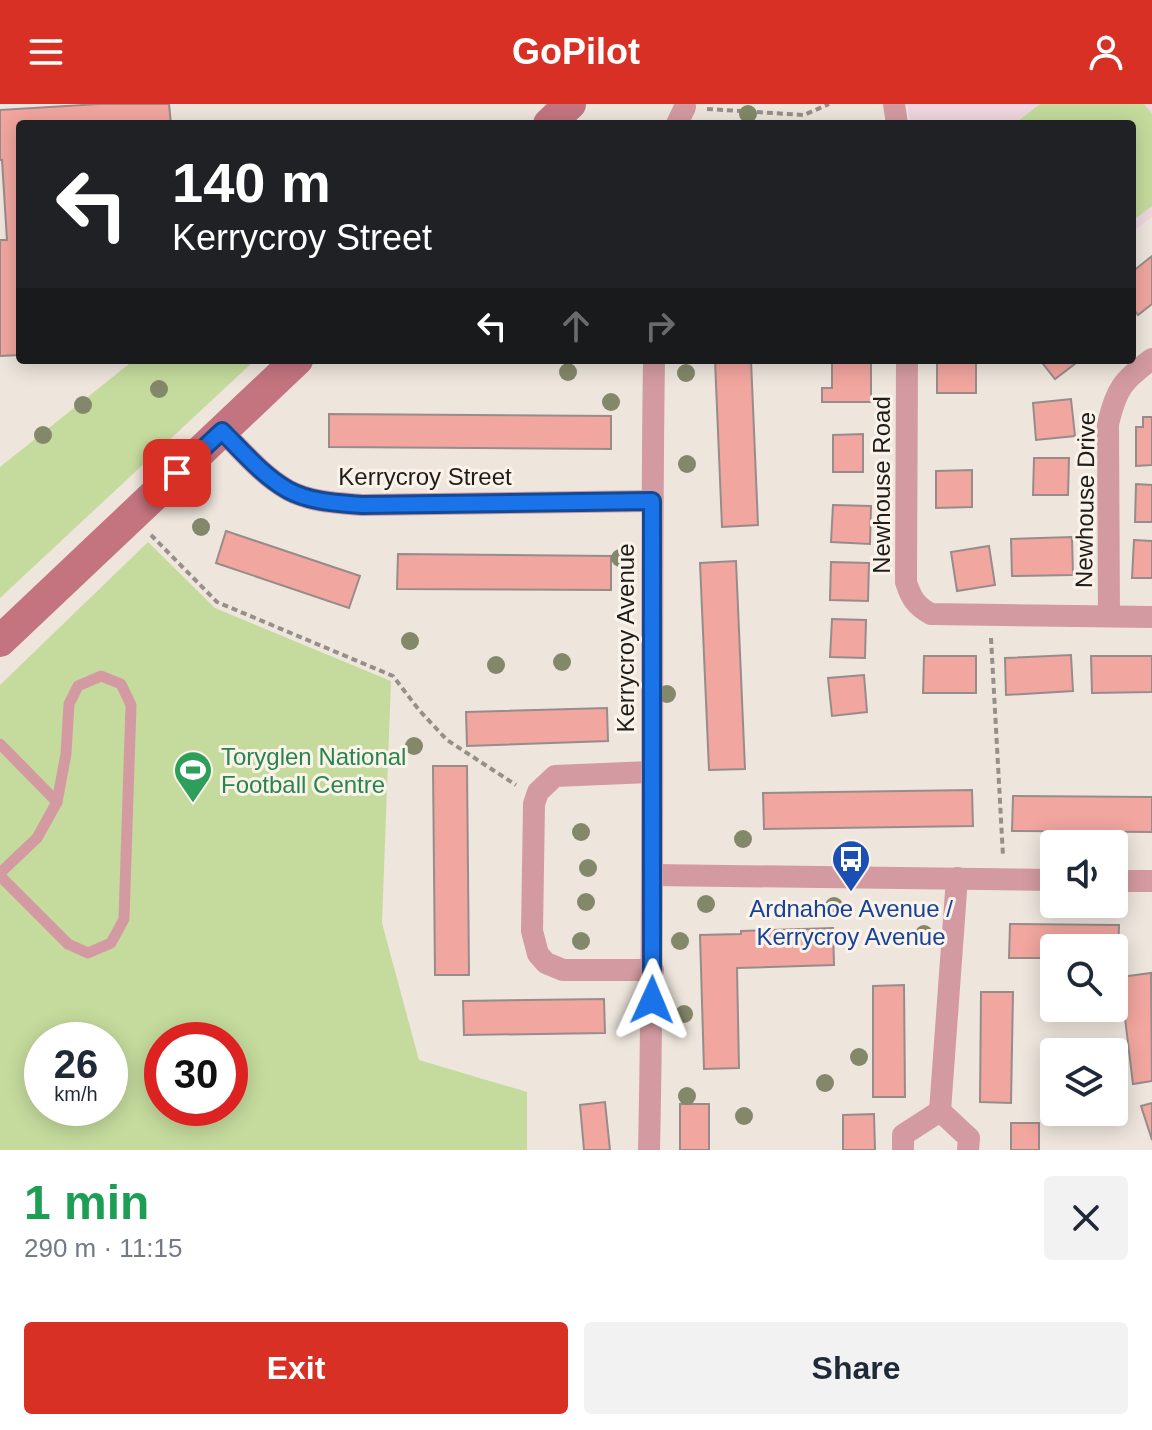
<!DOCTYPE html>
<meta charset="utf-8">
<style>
:root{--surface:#fff;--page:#f2f2f3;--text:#1f2937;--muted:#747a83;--accent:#d93025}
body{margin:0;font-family:Helvetica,sans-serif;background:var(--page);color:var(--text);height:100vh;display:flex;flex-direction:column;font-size:30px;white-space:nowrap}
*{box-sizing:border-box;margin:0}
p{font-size:26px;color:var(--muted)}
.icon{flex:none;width:44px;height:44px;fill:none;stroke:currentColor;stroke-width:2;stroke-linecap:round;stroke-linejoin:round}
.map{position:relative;height:1046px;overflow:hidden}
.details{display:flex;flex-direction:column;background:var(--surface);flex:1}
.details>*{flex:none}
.hud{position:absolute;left:16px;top:16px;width:1120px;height:244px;border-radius:8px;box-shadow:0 4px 20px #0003;background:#202124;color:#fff;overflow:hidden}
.fabs{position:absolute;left:1040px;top:726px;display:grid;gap:16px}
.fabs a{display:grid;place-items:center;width:88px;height:88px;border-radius:8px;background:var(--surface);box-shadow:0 4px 20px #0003;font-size:40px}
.speed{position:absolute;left:24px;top:918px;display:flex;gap:16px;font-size:40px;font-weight:700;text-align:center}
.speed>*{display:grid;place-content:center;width:104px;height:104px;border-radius:50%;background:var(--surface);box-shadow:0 4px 20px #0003;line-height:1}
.speed small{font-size:20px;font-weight:400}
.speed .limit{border:12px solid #d22;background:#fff;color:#111}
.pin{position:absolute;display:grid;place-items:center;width:68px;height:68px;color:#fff;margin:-34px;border-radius:16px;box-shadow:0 4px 12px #0006}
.me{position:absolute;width:88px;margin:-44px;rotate:1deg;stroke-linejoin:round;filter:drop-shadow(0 0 6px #0008)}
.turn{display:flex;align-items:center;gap:28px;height:168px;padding:0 24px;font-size:36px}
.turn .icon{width:104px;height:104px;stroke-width:2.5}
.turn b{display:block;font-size:56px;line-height:68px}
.lanes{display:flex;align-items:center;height:76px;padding:0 24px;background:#0003;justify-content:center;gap:40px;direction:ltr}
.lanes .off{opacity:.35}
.round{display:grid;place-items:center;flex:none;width:84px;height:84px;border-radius:8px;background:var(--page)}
.headline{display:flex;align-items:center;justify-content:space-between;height:136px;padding:0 24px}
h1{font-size:48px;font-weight:600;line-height:60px;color:#1e9e55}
.button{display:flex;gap:16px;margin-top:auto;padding:16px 24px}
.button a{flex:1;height:92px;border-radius:8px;background:var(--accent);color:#fff;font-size:32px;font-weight:600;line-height:92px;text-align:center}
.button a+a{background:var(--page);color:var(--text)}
header{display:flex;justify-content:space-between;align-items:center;height:104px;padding:0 24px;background:var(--accent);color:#fff;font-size:36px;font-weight:600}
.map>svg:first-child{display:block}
.education{fill:#efd6df}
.green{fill:#c5db9d;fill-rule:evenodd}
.building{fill:#f1a69f;stroke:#988c8b;stroke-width:2}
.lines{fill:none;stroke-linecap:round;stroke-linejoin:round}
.path{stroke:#959089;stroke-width:4;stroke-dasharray:6 4;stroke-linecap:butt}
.service{stroke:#d39ba1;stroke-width:11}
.minor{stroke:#d39ba1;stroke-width:22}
.secondary{stroke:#c4747f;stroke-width:32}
.tree{fill:#84886a}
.route-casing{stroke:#114b97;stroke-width:20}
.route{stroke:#1a73e8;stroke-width:14}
.labels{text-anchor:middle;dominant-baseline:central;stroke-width:6;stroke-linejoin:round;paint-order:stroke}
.street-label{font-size:24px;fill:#1f1d19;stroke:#fbf3ea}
.leisure-label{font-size:24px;fill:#27864d;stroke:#fbf3ea;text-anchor:start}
.transit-label{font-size:24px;fill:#164399;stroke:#fbf3ea}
</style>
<header><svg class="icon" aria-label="menu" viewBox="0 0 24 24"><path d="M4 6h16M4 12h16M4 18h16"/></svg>GoPilot<svg class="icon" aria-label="person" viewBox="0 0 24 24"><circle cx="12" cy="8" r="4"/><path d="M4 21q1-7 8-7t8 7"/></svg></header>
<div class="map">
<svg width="1152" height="1046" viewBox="0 0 1152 1046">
<rect width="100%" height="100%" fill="#eee6dd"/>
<path class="education" d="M907 0H1149L1152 3V113L1132 128V20H911Z"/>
<g class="green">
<path d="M1040 0H1144L1152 10V102L1132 117V20H1014Z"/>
<path d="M134 256H255L0 494V363Z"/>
<path d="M148 438 215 504 391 577 382 819 419 956 527 988V1046H0V581ZM42 936H110V1004H42ZM162 936H230V1004H162Z"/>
</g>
<g class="building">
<path d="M99 0H169L171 20H20V251L0 252V136H7L2 56H0V6Z"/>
<path d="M1152 152V200L1138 211 1132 203V168Z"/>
<path d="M715 256H751L758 421 722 423Z"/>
<path d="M832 256H871V298H822V284H832Z"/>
<rect x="937" y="256" width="39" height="33"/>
<path d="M1040 256H1080L1055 275Z"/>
<path d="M1071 295 1075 332 1036 336 1033 299Z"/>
<path d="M329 310 611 312V345L329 343Z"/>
<path d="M1143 313H1152V361L1136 362V323H1143Z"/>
<path d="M863 330V368H833V331Z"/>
<path d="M1034 354H1069L1068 391H1033Z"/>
<path d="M972 366V403L936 404V367Z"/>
<path d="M1136 380 1152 381V418H1135Z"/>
<path d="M833 401 871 402 870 440 831 438Z"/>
<path d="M226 427 360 472 349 504 216 459Z"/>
<path d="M1072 433 1073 471 1012 472 1011 435Z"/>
<path d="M1134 436 1152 437V474H1132Z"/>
<path d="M989 442 995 481 957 487 951 448Z"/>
<path d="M398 450 611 452V486L397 485Z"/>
<path d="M736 457 745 665 709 666 700 459Z"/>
<path d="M831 458 869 459 868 497 830 496Z"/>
<path d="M832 515 866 516 865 554 830 553Z"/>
<path d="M1071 551 1073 587 1006 591 1005 554Z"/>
<path d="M924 552H976V589H923Z"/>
<path d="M1091 552H1152V588L1092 589Z"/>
<path d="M864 571 867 608 832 612 828 574Z"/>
<path d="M607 604 608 637 467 642 466 608Z"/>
<path d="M433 662H467L469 871H435Z"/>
<path d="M972 686 973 722 764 725 763 689Z"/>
<path d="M1013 692 1152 693V728L1012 727Z"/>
<path d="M1010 820 1119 821 1118 854H1114V844H1054V854H1009Z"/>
<path d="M833 824 834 861 737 864 739 964 704 965 700 831 741 830V827Z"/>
<path d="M1151 869 1152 977 1133 980 1120 873Z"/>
<path d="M904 881 905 993H873V882Z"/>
<path d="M981 888H1013L1011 999 980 998Z"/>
<path d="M604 895 605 929 464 931 463 897Z"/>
<path d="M605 998 610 1046H584L580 1001Z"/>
<path d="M1152 999V1036L1141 1002Z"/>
<rect x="680" y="1000" width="29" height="46"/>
<path d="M874 1010 875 1046H843V1011Z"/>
<rect x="1011" y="1019" width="28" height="27"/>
</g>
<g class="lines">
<g class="path">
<path d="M707 5 804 11 829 0"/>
<path d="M151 431 217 498 393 572 419 606 447 636 516 681"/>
<path d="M991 534 1003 752"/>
</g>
<g class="service">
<path d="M0 640 57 698 37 734 0 769"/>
<path d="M0 772 68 840 88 849 111 839 124 815 131 601 121 580 101 572 78 582 69 600 66 650 57 698"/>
</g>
<g class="minor">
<path d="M894 0 897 20"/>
<path d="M677 20 685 3"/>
<path d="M907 256 906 478C911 494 916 502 931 510L1152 513"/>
<path d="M222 327C242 347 263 372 288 386 310 398 337 399 362 401L652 397"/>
<path d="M1109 512 1108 320C1116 285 1123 276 1152 255"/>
<path d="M650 668 555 672 538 688 534 700 532 827 538 850 546 859 563 866H653"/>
<path d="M652 771 1054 776"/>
<path d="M1114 777H1152"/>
<path d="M940 1007 957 774"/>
<path d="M940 1007 969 1034 968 1046"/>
<path d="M649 1046C655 783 650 519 654 256"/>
<path d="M903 1046V1031L940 1007"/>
</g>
<g class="secondary">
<path d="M549 20 570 0"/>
<path d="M0 537 297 256"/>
</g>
</g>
<g class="tree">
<circle cx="748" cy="10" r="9"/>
<circle cx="568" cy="268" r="9"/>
<circle cx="686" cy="269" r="9"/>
<circle cx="159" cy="285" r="9"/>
<circle cx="611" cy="298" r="9"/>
<circle cx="83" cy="301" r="9"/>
<circle cx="43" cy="331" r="9"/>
<circle cx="687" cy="360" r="9"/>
<circle cx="201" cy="423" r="9"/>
<circle cx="620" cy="454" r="9"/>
<circle cx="410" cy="537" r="9"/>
<circle cx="562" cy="558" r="9"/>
<circle cx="496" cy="561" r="9"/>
<circle cx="667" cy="590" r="9"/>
<circle cx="414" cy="642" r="9"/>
<circle cx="581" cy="728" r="9"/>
<circle cx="743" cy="735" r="9"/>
<circle cx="588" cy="764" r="9"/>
<circle cx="586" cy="798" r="9"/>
<circle cx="706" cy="800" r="9"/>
<circle cx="834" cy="802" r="9"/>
<circle cx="924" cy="830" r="9"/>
<circle cx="581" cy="837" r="9"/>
<circle cx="680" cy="837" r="9"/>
<circle cx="684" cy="910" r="9"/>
<circle cx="859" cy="953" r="9"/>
<circle cx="825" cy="979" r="9"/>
<circle cx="687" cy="992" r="9"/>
<circle cx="744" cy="1012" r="9"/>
</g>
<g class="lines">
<g class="route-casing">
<path id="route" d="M177 369 222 327C242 347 263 372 288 386 310 398 337 399 362 401L652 397V896"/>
</g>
<use href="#route" class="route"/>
</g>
<defs>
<g id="stadium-pin" transform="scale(2)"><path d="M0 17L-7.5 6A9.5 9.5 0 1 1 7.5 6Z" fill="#2e9e5b" stroke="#fbf3ea"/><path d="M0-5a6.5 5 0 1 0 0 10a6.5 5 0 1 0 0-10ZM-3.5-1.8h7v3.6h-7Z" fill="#fff"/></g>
<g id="bus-pin" transform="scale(2)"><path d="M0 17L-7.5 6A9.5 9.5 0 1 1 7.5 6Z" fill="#1a4fb4" stroke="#fbf3ea"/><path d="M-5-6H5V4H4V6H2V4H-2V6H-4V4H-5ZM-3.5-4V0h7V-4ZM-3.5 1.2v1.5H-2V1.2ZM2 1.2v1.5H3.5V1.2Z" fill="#fff"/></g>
</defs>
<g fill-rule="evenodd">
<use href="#stadium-pin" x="193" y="666"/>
<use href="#bus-pin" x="851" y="755"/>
</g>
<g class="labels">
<g class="street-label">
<text x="425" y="372">Kerrycroy Street</text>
<text transform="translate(881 381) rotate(-90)">Newhouse Road</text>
<text transform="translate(1085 396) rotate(-89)">Newhouse Drive</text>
<text transform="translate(625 534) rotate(-90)">Kerrycroy Avenue</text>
</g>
<g class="leisure-label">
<text x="221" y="652">Toryglen National<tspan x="221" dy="28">Football Centre</tspan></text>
</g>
<g class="transit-label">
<text x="851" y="804">Ardnahoe Avenue /<tspan x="851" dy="28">Kerrycroy Avenue</tspan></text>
</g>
</g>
</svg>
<div class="fabs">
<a><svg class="icon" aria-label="sound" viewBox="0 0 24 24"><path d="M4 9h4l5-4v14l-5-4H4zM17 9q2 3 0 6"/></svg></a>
<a><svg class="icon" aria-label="search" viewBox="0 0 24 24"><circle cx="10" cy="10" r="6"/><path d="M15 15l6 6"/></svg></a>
<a><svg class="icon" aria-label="layers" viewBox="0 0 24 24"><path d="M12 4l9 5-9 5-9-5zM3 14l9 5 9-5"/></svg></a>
</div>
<div class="speed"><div>26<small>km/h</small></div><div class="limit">30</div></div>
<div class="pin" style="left:177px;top:369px;background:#d93025"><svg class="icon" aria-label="arrive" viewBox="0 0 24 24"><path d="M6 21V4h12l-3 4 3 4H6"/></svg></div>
<svg class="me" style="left:652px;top:896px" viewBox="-20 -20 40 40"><path d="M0-17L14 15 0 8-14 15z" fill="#1a73e8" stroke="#fff" stroke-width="4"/></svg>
<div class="hud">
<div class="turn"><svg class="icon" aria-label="left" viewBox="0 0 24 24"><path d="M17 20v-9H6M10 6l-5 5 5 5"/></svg><div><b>140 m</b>Kerrycroy Street</div></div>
<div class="lanes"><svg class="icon" aria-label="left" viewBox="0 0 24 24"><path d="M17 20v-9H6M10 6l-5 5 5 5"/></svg><svg class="icon off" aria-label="ahead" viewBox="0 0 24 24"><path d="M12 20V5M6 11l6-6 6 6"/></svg><svg class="icon off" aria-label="right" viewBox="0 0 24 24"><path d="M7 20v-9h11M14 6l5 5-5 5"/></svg></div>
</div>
</div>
<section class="details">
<div class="headline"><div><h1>1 min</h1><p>290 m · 11:15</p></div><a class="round"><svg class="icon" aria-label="close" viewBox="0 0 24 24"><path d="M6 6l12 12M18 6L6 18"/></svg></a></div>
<div class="button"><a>Exit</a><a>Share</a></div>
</section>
